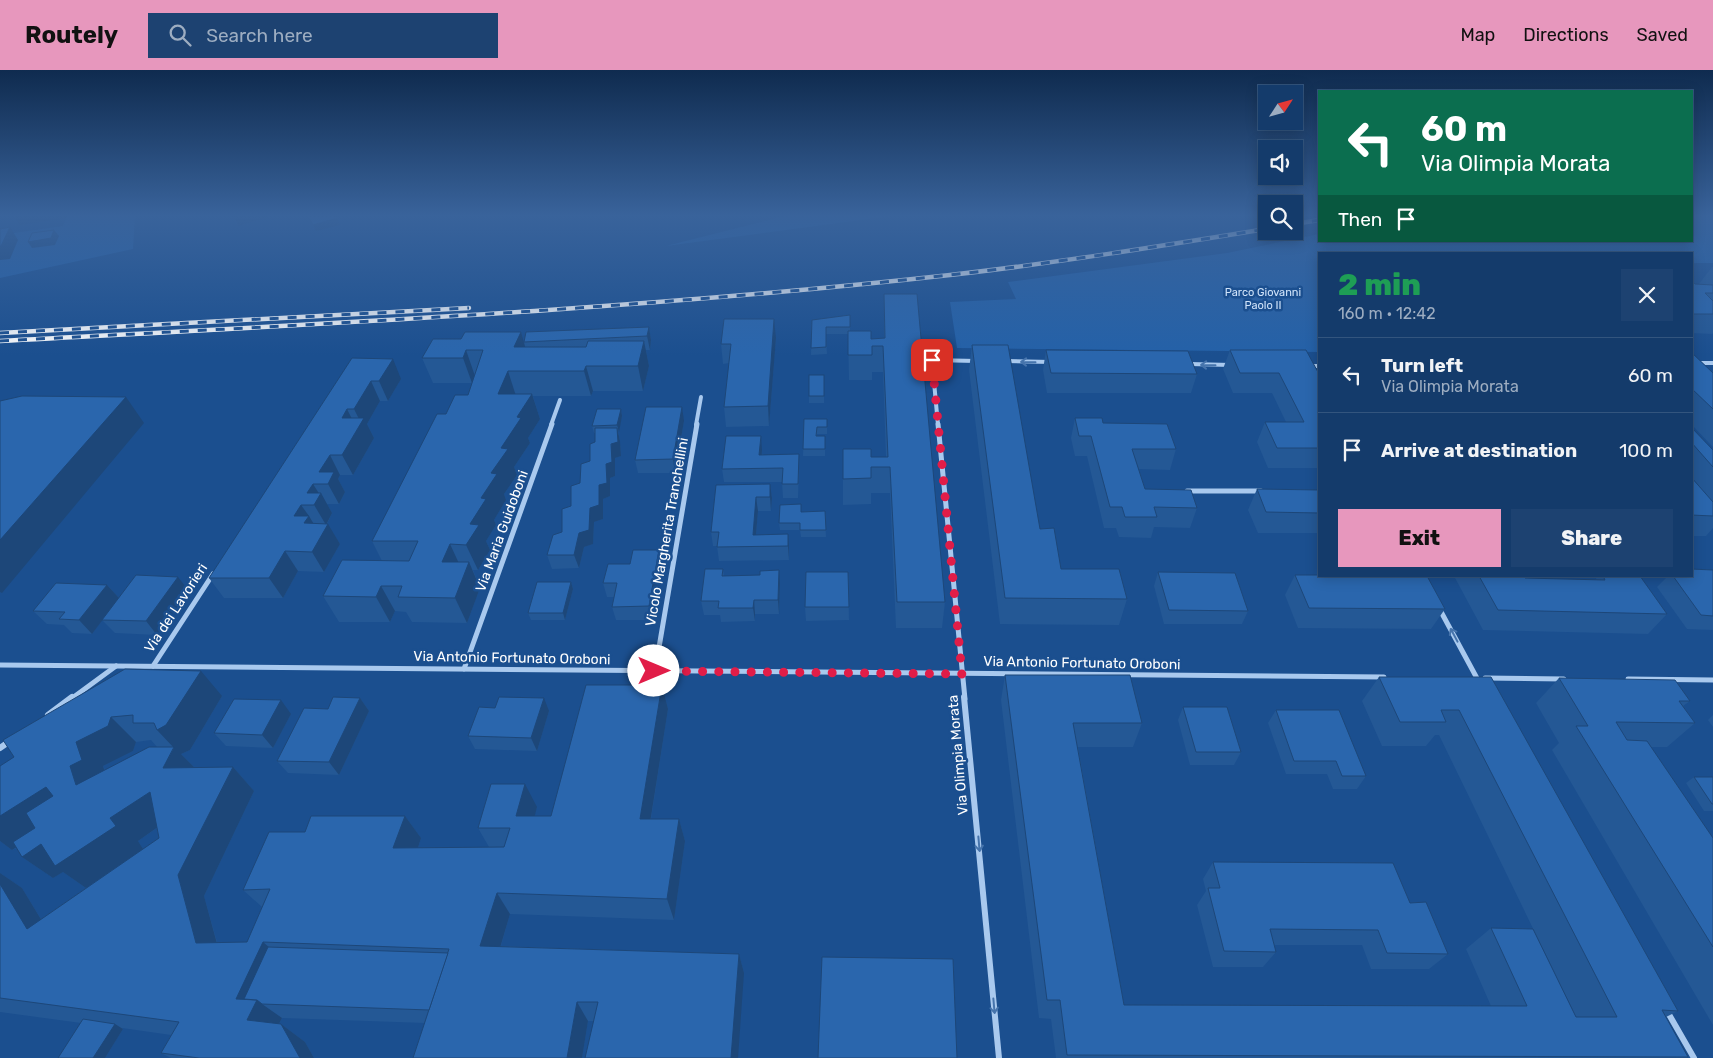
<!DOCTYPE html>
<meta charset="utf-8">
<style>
:root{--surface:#143b6b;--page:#1d4271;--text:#f1f3f6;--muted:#9dadc1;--line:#33557e;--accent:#e797bd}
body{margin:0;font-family:Rubik,sans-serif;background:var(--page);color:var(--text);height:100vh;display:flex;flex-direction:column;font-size:19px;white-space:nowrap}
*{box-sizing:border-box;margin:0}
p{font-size:16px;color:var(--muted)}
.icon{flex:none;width:28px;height:28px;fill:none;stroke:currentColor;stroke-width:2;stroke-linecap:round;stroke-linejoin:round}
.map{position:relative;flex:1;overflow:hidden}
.panel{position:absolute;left:1318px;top:182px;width:375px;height:325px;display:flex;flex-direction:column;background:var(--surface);border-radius:0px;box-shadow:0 2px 12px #0003,0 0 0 1px var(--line)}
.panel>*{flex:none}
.banner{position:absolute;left:1318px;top:20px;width:375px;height:152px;border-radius:0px;box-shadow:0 2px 12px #0003,0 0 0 1px var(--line);background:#0b6e4f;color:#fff;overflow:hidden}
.needle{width:32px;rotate:54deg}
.fabs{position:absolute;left:1258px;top:15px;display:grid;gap:10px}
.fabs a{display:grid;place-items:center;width:45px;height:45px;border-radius:0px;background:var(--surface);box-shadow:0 2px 12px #0003,0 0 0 1px var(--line);font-size:25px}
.pin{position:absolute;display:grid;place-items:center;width:42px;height:42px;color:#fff;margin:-21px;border-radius:10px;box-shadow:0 2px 8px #0006}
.me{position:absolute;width:55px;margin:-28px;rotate:90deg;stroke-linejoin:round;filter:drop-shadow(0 0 4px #0008)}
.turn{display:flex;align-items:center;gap:18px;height:105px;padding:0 20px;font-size:22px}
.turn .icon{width:65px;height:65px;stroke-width:2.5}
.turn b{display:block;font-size:35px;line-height:42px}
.then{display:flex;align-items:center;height:48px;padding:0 20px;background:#0003;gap:10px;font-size:19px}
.round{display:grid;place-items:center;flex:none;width:52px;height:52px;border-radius:0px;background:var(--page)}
.overview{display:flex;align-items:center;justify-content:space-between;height:85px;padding:0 20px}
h1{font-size:30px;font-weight:800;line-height:38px;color:#1e9e55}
.action{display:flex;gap:10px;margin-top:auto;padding:10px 20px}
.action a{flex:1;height:58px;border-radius:0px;background:var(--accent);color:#111;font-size:20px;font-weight:800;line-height:58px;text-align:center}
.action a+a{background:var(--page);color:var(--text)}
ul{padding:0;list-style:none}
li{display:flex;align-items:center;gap:15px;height:75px;padding:0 20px;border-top:1px solid var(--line)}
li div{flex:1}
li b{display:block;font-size:19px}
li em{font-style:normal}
header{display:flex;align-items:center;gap:30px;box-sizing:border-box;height:70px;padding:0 25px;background:var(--accent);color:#111}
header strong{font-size:24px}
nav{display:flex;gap:28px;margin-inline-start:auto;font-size:18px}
.search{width:350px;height:45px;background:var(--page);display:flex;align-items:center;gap:12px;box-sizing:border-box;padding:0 18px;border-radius:0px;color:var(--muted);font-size:19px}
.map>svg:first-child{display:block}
.green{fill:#2461a8}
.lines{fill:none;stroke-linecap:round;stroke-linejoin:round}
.street-far2{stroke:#a9c9ee;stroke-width:4}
.street-far1{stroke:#a9c9ee;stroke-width:5}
.street{stroke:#a9c9ee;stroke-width:6}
.rail-casing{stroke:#fff;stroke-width:4.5}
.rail{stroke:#1b4f8f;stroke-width:3;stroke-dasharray:9;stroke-linecap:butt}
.wall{fill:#245895;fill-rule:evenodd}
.shaded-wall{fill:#1d4779}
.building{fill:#2a66ad;stroke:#1d4779}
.oneway{stroke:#4674ac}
.route{stroke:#e11d48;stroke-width:9;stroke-dasharray:0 16.2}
.labels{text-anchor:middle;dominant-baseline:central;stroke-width:5;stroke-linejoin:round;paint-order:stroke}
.far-park-label{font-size:11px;fill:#cfe3fa;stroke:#1b4f8f}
.street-label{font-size:14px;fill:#fff;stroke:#1b4f8f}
</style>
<header>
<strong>Routely</strong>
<div class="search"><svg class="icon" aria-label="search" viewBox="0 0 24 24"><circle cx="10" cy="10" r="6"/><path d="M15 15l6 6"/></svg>Search here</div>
<nav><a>Map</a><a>Directions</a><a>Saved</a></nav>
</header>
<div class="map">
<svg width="1713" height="988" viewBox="0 0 1713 988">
<rect width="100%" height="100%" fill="#1b4f8f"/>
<g class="green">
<path d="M67 146H135L133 179 0 208V165L63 156Z"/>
<path d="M785 146H891L666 176Z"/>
<path d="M1691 146H1713V193H1691V184H1319V282L957 278 950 232 1016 229 1008 212 1227 183 1319 164V171H1691Z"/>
</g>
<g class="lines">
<g class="street-far2">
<path d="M1004 291 1051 292"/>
<path d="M1691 293H1713"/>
<path d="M1189 294 1231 295"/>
<path d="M1309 296H1319"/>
<path d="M551 355 560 330"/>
<path d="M696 355 701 327"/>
<path d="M938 355 932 290 976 291"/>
</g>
<g class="street-far1">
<path d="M938 354 965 629"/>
<path d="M1187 421H1261"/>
<path d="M1439 538 1479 612"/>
<path d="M0 595 1384 607"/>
<path d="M153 596 213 504"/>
<path d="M464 599 552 354"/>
<path d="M655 601 697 354"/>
<path d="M1485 608 1564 609"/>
<path d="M1628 609 1713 610"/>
<path d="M71 629 116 596"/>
</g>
<g class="street">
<path d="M964 627 999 988"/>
<path d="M48 645 72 627"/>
<path d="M0 678 10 671"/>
<path d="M1667 941 1694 988"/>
</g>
<g class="rail-casing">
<g id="rail">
<path d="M1294 154 1319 150"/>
<path d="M0 263 469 238"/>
<path d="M0 271C317 254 634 240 950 205 1056 193 1161 176 1266 159"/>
</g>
</g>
<use href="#rail" class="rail"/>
</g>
<g class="wall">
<path d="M232 146H272L238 156Z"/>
<path d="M1712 197H1713V263L1712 264 1691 263V210L1695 214H1699Z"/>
<path d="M884 224 945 532 942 558H896L890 423H871V434L843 435V409L871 387H886L883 302H872V310H849L848 264H826L827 284 811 285 812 250 850 245V261L871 269H884Z"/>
<path d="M649 257 651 270 650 280H646L649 296 643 321H593L591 326H533L540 349 528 368 530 373 514 397 517 405 504 424 506 430 494 450 496 455 486 471 490 480 478 500H473L480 518 467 553 412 552 406 542 395 541 390 552H339L323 526 382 491 372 471 446 344 468 325 472 313H433L422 288 433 269 524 272Z"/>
<path d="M776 268 769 356 726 357 724 337 729 293 723 294 721 274Z"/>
<path d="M972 275 1040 459 1061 499 1127 529 1119 555 1000 554 969 300Z"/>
<path d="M1046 280 1197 304 1191 323H1047L1043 300Z"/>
<path d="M1230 280 1319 304V398H1268L1257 372 1265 352H1286L1272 323H1233L1223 299Z"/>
<path d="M1691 282 1713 303V377L1691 354Z"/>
<path d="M352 288 401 309 388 331H380L367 354 374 368 353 405H340L338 409 345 422 339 434H327L332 443 327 454 340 474 324 502 298 501 283 528H224L209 508Z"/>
<path d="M824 305V333H809V326Z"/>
<path d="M621 339 622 346 618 362 620 371 621 386 615 388V406L610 408V426L603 429V449L594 452 593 474 584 477 579 498 552 499 547 485 562 462 571 436 590 391 595 372V363H594L592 356Z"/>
<path d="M1075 348 1103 353 1176 379 1170 400 1139 399 1145 419 1197 438 1190 458 1154 457 1151 468 1119 467 1116 458H1104L1087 386H1075L1071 368Z"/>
<path d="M804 349H827V364H817V366H825V386H803Z"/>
<path d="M684 351 675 403H638L635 390Z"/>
<path d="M1691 357 1713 380V458L1706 466H1691Z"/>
<path d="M762 380V384L799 398 798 428H783L782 412H724L722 399Z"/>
<path d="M770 414 772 428 771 441H758L756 465 788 464 789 478V490L719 491 717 476H713L711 462Z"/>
<path d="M1257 419 1319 420V463H1258L1248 440Z"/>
<path d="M825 441 826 467H801L800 460H780L779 453 801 442Z"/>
<path d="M659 480 662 493 652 550H616L612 537 614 527H607L603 513Z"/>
<path d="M723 499 724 506 780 514 779 544H755V551L721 552 720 545H704L701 531Z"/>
<path d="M1691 499 1713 500V560L1687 559 1657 517 1668 506H1691Z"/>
<path d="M848 502 849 550 806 551 805 537Z"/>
<path d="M1158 502 1248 541 1242 554H1164L1154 516Z"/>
<path d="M1295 505 1445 539 1431 559 1298 558 1285 525Z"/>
<path d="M1454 506H1524L1525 508 1595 510 1598 506H1640L1667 544 1648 564 1483 560Z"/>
<path d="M571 512 573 519 565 550H531L528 543Z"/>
<path d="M107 515 119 528 189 521 157 565 115 563 102 550 92 564 72 563 64 555 47 554 33 541Z"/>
<path d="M125 599 222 626 190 680 181 684 195 698 233 697 254 721 204 826 217 872H247L262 837 243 820 305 762 405 746 421 768 418 778 489 777 478 758 537 737 534 746H551L662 615 668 639 651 749H679L685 771 674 850 510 844 501 876 739 884 744 903 594 951H588L582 988H413L425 953 282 948 279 954H281L305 972 314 988H171L161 983 171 965 122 958 123 959 105 988H58L81 953 0 942V803L22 818 41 849 159 768 157 758 138 771 143 779 86 818 63 802 53 808 22 787 17 778 12 780 0 771V696L14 687ZM151 670 157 677 105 700 103 696 133 681 136 672Z"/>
<path d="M1005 605 1142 653 1133 677H1078L1124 935 1491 936 1466 879 1491 858 1576 947 1439 665H1435L1426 676H1382L1362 631 1379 607H1491L1678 941 1666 947 1688 987 1687 988H1056L1051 949 1039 948 1001 630Z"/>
<path d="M1559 608 1690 631 1683 636 1695 653 1667 677H1651L1713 768V955L1552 680 1559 673 1536 633Z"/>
<path d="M360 628 369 641 339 705 288 703 277 691 328 639Z"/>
<path d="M1183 637 1241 682 1234 695H1190L1178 650Z"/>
<path d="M1276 640 1366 706 1357 719H1333L1327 704H1286L1268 653Z"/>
<path d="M549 641 537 681 475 679 468 666Z"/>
<path d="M291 644 273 678 226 676 214 663Z"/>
<path d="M1713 645V657L1708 650Z"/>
<path d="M1694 707H1713V741H1704L1686 713Z"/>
<path d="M1213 792 1410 833 1448 884 1429 899H1371L1362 875H1274L1276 882 1263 897H1213L1197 835 1206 821 1203 809Z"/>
</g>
<g class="shaded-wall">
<path d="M14 146H67L66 148 20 155Z"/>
<path d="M234 146H272L238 156Z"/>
<path d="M337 148 340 155 316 161 313 155Z"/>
<path d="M10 157 18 170 10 189 0 190V176Z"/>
<path d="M54 160 59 166 55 175 32 178 28 172Z"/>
<path d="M774 249 776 268 769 356 768 336Z"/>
<path d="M649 257 651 270 650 280 647 266Z"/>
<path d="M521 262 528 287 514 277Z"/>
<path d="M644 271 649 296 643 321 638 296Z"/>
<path d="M466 280 475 306 472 313 463 288Z"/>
<path d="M393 289 401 309 388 331 379 311Z"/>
<path d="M586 296 593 321 591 326 584 301Z"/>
<path d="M508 301 516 326 498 324Z"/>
<path d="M371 311 380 331 367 354 374 368 353 405 342 385 361 353 354 339Z"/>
<path d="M532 324 540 349 528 368 530 373 514 397 517 405 504 424 506 430 494 450 496 455 486 471 490 480 478 500 466 475 470 454 491 403 501 378 517 347Z"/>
<path d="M126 327 144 353 2 523 0 522V470Z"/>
<path d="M682 337 684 351 675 403 673 389Z"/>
<path d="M347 339 357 359 342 348Z"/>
<path d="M621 339 622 346 619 362 617 355Z"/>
<path d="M617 358 620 371 621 386 615 388V406L610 408V426L603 429V449L594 452 593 474 584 477 579 498 574 485 579 463 599 415Z"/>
<path d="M761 366 762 380 761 398 759 385Z"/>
<path d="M330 385 340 405 338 409 345 422 339 434 328 414 319 402Z"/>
<path d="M313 414 320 425 321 423 332 443 326 455 307 423Z"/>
<path d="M770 414 772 428 771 441 770 427Z"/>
<path d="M756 427 758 441 755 476 753 465Z"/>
<path d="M301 435 309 446 321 466 294 446Z"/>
<path d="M328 454 340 474 324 502 312 482Z"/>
<path d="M788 464 789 478V490L788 476Z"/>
<path d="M450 474 462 500 442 492Z"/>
<path d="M659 480 662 493 652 550 649 536Z"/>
<path d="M285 481 298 501 283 528 269 508Z"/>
<path d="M469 492 480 518 467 553 455 528Z"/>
<path d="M779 500 780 514 779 544 778 530Z"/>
<path d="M178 507 189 521 157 565 146 551Z"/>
<path d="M571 512 573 519 565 550 563 543Z"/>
<path d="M107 515 119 528 92 564 79 550Z"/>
<path d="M381 516 395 541 390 552 376 527Z"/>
<path d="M754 530 755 544V551L753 538Z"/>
<path d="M201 601 222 626 190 680 181 684 198 701 163 698 174 678 157 660Z"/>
<path d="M662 615 668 639 647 772 640 749Z"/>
<path d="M360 628 369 641 339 705 329 692Z"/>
<path d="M544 628 549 641 537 681 531 668Z"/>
<path d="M281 630 291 644 273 678 262 665Z"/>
<path d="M111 647 136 672 133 681 103 696 109 714 76 715 70 696 76 672Z"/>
<path d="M233 697 254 721 204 826 222 892 196 873 178 805Z"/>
<path d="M525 714 537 737 529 769 516 746Z"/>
<path d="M46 717 75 740 12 780 0 771V746Z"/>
<path d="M150 722 175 745 138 771 143 779 86 818 63 802 53 808 22 787 41 774 110 748Z"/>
<path d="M405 746 421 768 411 800 393 778Z"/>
<path d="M679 749 685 771 674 850 667 829Z"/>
<path d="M0 803 22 818 59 879 27 859 0 814Z"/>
<path d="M497 823 510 844 495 895 480 876Z"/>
<path d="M263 872 286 892 262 934 282 948 272 967 247 950 236 929Z"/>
<path d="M739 884 744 903 738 988H731Z"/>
<path d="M577 932 588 951 582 988H567Z"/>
<path d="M115 954 123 959 105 988H93Z"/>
<path d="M281 954 305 972 314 988H300Z"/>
</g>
<g class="building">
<path d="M308 146H336L337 148 313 155Z"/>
<path d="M10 157 1 176H0V159Z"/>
<path d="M54 160 51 168 28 172 32 163Z"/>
<path d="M1691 210 1695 214 1713 215V223H1705L1713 231V244H1691Z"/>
<path d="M884 224H917L945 532H897L890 397H871V408L843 409V379H871V387H888L883 276H872V285H848V261H871V269L885 268Z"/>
<path d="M850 245V257H826V277L811 278 812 250Z"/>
<path d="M724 249H774L768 336 724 337 731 274H721Z"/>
<path d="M649 257 647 266 524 272 526 262Z"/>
<path d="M465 262H521L514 277H586L588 271H644L638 296H586L584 301H508L498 324H532L517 347 521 348 501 378 508 379 491 403 497 404 481 428 486 429 470 454 479 455 466 475 450 474 442 492H469L455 528 398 527 402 516H381L376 527 323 526 342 490 409 491 418 471H372L437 344H446L455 325H468L483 280H466L463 288H422L433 269H461Z"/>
<path d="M972 275H1008L1040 459 1054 458 1061 499H1119L1127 529 1005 528Z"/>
<path d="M1046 280 1188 281 1197 304 1051 303Z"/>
<path d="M1230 280H1306L1319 304V378H1277L1265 352H1304L1279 303H1240Z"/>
<path d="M1691 282 1713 303V339L1691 318Z"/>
<path d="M352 288 393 289 379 311H371L354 339H347L342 348H364L342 385H330L319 402H334L328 414H313L307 423H321L314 435H301L294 446H309L304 453 328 454 312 482 285 481 269 508H209Z"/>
<rect x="809" y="305" width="15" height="21"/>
<path d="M22 326 126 327 0 470V331Z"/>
<path d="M646 337H682L673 389 635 390Z"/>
<path d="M597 339H621L617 355 592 356Z"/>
<path d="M1075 348H1102L1103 353 1167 354 1176 379H1132L1145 419 1191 420 1197 438 1154 437 1157 447H1125L1122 437H1110L1091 366H1079Z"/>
<path d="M804 349H827V357H817L816 366H825V379H803Z"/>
<path d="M1691 357 1713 380V397L1691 372Z"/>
<path d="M595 358H617L618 372 611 374 612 392 606 394 607 413 599 415V435L590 438 589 460 579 463 574 485H547L553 465 562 462V439L571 436V416L580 413 581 394 590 391V374L595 372Z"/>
<path d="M726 366H761L759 385 799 384 798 414H782L783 398 722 399Z"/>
<path d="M1691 407 1713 432V446L1691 445Z"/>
<path d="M770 414V427H756L753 465 788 464V476L717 477 719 462H711L716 415Z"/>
<path d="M1257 419 1319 420V443L1266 442Z"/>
<path d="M801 434V442L825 441 826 460H800V453H779L780 435Z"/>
<path d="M633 480H659L649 536 612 537 617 513H603L608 494H630Z"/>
<path d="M705 499H723L722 506 760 505V501L779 500 778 530H754L753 538H718L719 531H701Z"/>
<path d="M1691 499 1713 500V546L1701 545 1673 506H1691V504H1694L1691 501Z"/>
<path d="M806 502H848L849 537H805Z"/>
<path d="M1158 502 1235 503 1248 541 1169 540Z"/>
<path d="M136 505 178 507 146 551 102 550Z"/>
<path d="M1295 505H1319V506H1427L1445 539 1309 538Z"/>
<path d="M1479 506H1524L1525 508 1605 510 1603 506H1640L1667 544 1498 540Z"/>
<path d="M537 512H571L563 543H528Z"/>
<path d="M56 513 107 515 79 550 59 549 65 542 33 541Z"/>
<path d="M125 599 201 601 166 655 157 660 154 653H133V645L111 647 108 656 76 672 82 690 70 696 76 715 149 677H174L163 698 233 697 178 805 196 873 247 872 270 819 243 820 269 762H305L311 746H405L393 778 504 777 510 758H478L491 714H525L516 746H551L586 615H662L640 749H679L667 829 497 823 480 876 739 884 731 988H585L598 932H577L567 988H413L449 879 263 872 236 929 257 930 247 950 281 954 300 988H199L161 983 179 952 0 928V814L27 859 159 768 150 722 110 748 116 756 55 796 41 774 22 787 13 772 35 758 26 743 53 726 46 717 0 746V696L14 687 3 670Z"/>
<path d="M1005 605H1130L1142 653H1073L1124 935 1527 936 1491 858 1533 859 1576 947H1617L1459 640H1441L1446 652H1400L1379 607H1491L1678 941 1662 940 1688 987 1067 985 1060 930H1047Z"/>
<path d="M1559 608 1675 610 1690 631H1679L1695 653 1616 652 1627 670 1647 671 1713 768V877L1576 656H1588Z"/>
<path d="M333 627 360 628 329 692 277 691 304 638 328 639Z"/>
<path d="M499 627 544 628 531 668 468 666 479 637 495 638Z"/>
<path d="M234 629 281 630 262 665 214 663Z"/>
<path d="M1183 637H1227L1241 682H1196Z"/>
<path d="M1276 640H1339L1366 706H1342L1336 691H1294Z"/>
<path d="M1694 707H1713V734H1712Z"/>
<path d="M1213 792 1393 793 1410 833 1426 832 1448 884 1387 883 1378 860 1270 859 1276 882 1224 881 1208 818H1220Z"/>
<path d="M268 877 448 883 429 940 262 934 257 930 244 929Z"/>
<path d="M822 887 953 889 957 988H818Z"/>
<path d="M83 949 115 954 93 988H58Z"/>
</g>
<defs><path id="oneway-shaft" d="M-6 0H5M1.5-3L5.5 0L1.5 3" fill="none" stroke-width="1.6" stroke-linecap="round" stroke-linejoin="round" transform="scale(1.25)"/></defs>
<g class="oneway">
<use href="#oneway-shaft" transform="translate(1028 292) rotate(-179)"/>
<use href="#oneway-shaft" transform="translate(1208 295) rotate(-179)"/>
<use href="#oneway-shaft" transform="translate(1454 565) rotate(-118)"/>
<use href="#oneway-shaft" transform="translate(979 774) rotate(85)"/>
<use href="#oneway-shaft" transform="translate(994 936) rotate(85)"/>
</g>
<linearGradient id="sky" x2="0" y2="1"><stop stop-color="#0f2b4f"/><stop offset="0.51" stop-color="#39639b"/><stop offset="1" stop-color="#39639b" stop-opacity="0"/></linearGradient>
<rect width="1713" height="285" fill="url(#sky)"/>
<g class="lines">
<path class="route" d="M654 601 962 604 932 290"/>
</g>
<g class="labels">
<g class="far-park-label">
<text x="1263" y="222">Parco Giovanni<tspan x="1263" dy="13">Paolo II</tspan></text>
</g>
<g class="street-label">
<text transform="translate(502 461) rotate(-70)">Via Maria Guidoboni</text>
<text transform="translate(667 462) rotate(-80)">Vicolo Margherita Tranchellini</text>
<text transform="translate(176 538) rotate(-57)">Via dei Lavorieri</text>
<text transform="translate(512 588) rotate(1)">Via Antonio Fortunato Oroboni</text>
<text transform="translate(1082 593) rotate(1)">Via Antonio Fortunato Oroboni</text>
<text transform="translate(958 685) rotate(-95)">Via Olimpia Morata</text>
</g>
</g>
</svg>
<div class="fabs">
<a><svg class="needle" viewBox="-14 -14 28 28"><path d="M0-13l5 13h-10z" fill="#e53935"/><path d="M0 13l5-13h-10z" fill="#9dadc1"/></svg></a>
<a><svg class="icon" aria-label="sound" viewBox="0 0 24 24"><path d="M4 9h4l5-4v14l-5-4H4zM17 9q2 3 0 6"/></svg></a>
<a><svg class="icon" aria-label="search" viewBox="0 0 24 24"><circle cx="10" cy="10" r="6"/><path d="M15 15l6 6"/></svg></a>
</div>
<div class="pin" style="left:932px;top:290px;background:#d93025"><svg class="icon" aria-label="arrive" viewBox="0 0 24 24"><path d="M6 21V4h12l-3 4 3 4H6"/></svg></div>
<svg class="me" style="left:654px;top:601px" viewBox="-20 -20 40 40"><circle r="19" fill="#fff"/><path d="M0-13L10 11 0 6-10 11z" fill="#e11d48"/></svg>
<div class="banner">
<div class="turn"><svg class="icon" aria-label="left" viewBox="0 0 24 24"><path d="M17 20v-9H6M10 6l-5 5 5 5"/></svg><div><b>60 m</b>Via Olimpia Morata</div></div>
<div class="then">Then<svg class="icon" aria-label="arrive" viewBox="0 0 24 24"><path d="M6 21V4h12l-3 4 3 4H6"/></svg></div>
</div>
<section class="panel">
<div class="overview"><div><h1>2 min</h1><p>160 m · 12:42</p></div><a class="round"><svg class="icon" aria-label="close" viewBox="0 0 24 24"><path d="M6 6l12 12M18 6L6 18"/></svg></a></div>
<ul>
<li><svg class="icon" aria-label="left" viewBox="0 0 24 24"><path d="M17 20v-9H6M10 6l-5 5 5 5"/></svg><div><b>Turn left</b><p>Via Olimpia Morata</p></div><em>60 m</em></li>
<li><svg class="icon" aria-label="arrive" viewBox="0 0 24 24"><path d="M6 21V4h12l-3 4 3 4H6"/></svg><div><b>Arrive at destination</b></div><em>100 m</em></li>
</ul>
<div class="action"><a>Exit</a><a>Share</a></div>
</section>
</div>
